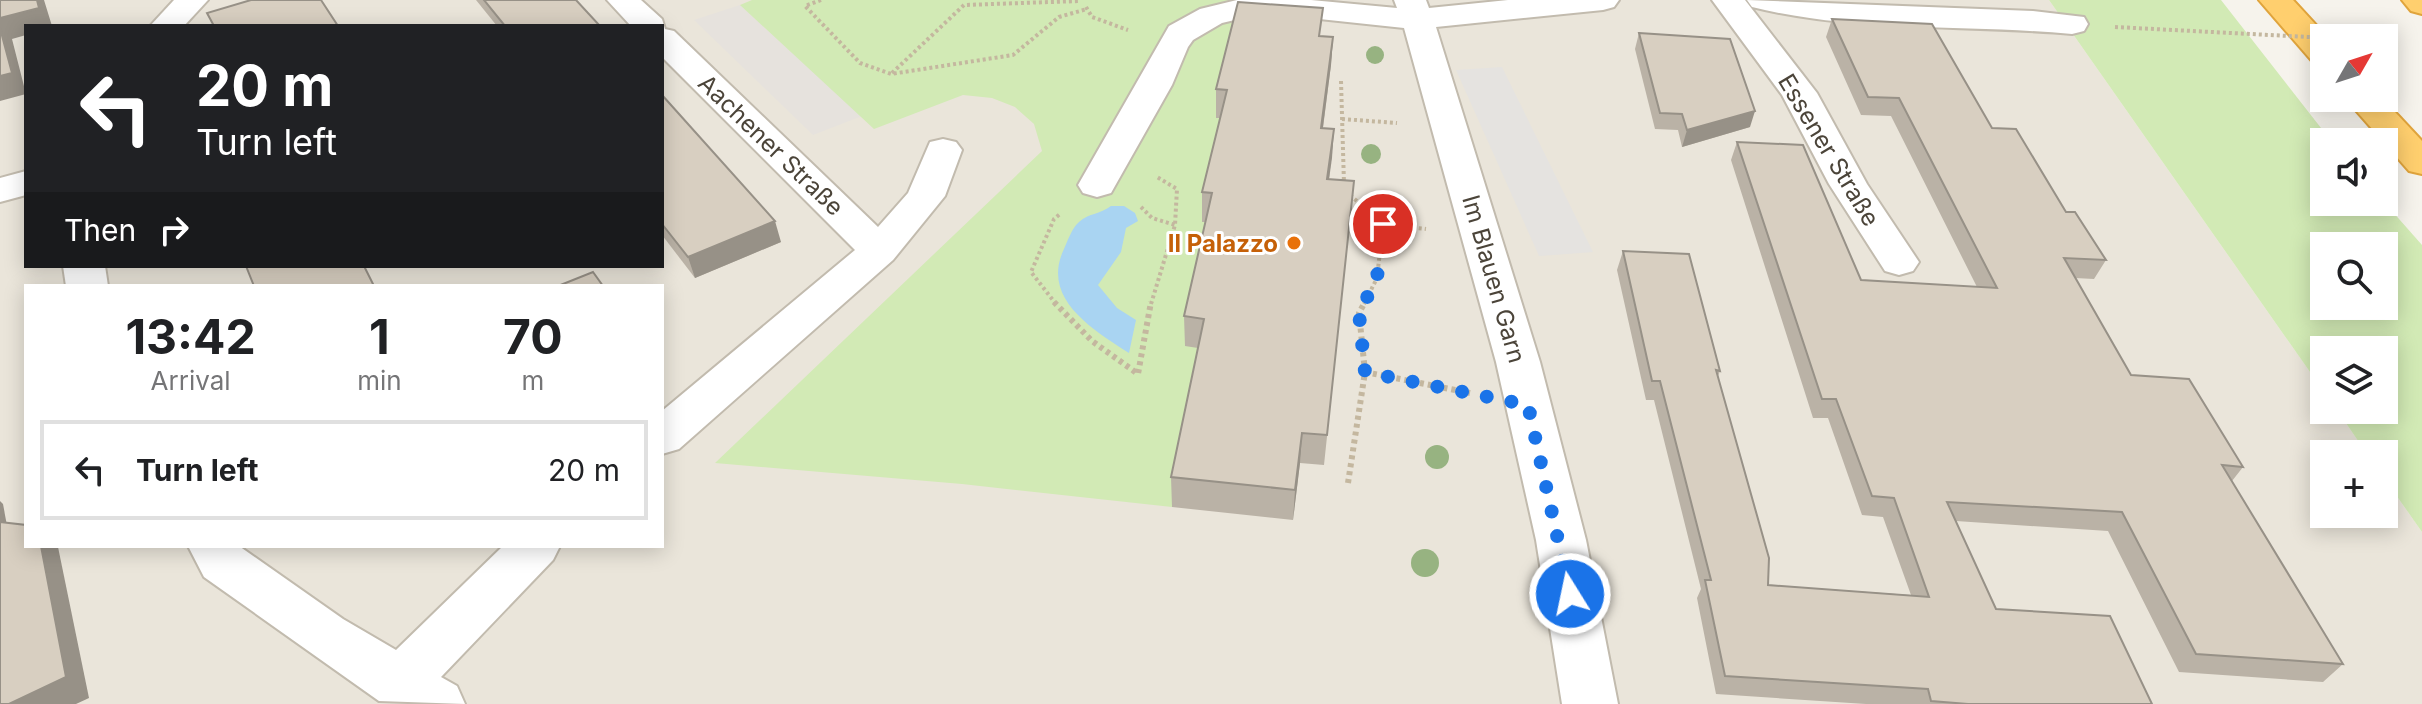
<!DOCTYPE html>
<meta charset="utf-8">
<style>
:root{--surface:#fff;--page:#f2f2f2;--text:#202124;--muted:#757577;--line:#e0e0e0}
body{margin:0;font-family:Inter,sans-serif;background:var(--page);color:var(--text);height:100vh;display:flex;flex-direction:column;font-size:30px;white-space:nowrap}
*{box-sizing:border-box;margin:0}
p{font-size:26px;color:var(--muted)}
.icon{flex:none;width:44px;height:44px;fill:none;stroke:currentColor;stroke-width:2;stroke-linecap:round;stroke-linejoin:round}
.map{position:relative;flex:1;overflow:hidden}
.panel{position:absolute;left:24px;top:284px;width:640px;height:264px;display:flex;flex-direction:column;background:var(--surface);border-radius:0px;box-shadow:0 4px 20px #0003}
.panel>*{flex:none}
.hud{position:absolute;left:24px;top:24px;width:640px;height:244px;border-radius:0px;box-shadow:0 4px 20px #0003;background:#202124;color:#fff;overflow:hidden}
.needle{width:52px;rotate:51deg}
.tools{position:absolute;left:2310px;top:24px;display:grid;gap:16px}
.tools a{display:grid;place-items:center;width:88px;height:88px;border-radius:0px;background:var(--surface);box-shadow:0 4px 20px #0003;font-size:40px}
.pin{position:absolute;display:grid;place-items:center;width:68px;height:68px;color:#fff;margin:-34px;border:4px solid #fff;border-radius:50%;box-shadow:0 2px 8px #0007}
.me{position:absolute;width:88px;margin:-44px;rotate:350deg;stroke-linejoin:round;filter:drop-shadow(0 0 6px #0008)}
.turn{display:flex;align-items:center;gap:28px;height:168px;padding:0 40px;font-size:36px}
.turn .icon{width:104px;height:104px;stroke-width:2.5}
.turn b{display:block;font-size:56px;line-height:68px}
.then{display:flex;align-items:center;height:76px;padding:0 40px;background:#0003;gap:16px;font-size:30px}
.eta{display:flex;justify-content:space-evenly;align-items:center;height:136px;text-align:center}
.eta b{font-size:48px;font-weight:700;line-height:56px}
ul{padding:0;list-style:none}
li{display:flex;align-items:center;gap:24px;height:100px;margin:0 16px 12px;padding:0 24px;border:4px solid var(--line);border-radius:0px}
li div{flex:1}
li b{display:block;font-size:30px}
li em{font-style:normal}
.map>svg:first-child{display:block}
.residential{fill:#eae5da;fill-rule:evenodd}
.industrial{fill:#e6e2dd}
.green{fill:#d2eab5;fill-rule:evenodd}
.parking{fill:#e5e3e0}
.water{fill:#a9d4f2}
.lines{fill:none;stroke-linecap:round;stroke-linejoin:round}
.minor-casing{stroke:#c2bbae;stroke-width:4}
.highway-casing{stroke:#e0a43c;stroke-width:4}
.path-far1{stroke:#c4b79f;stroke-width:4;stroke-dasharray:3 3;stroke-linecap:butt}
.path{stroke:#c4b79f;stroke-width:6;stroke-dasharray:4 4;stroke-linecap:butt}
.minor{fill:#fff;fill-rule:evenodd}
.highway{fill:#ffcf6e;fill-rule:evenodd}
.path-bridge{stroke:#c4b79f;stroke-width:4;stroke-dasharray:3 3;stroke-linecap:butt}
.tree{fill:#97b381}
.wall{fill:#bab2a6}
.shaded-wall{fill:#979187}
.building{fill:#d8cfc1;stroke:#979187;stroke-width:2}
.route{stroke:#1a73e8;stroke-width:14;stroke-dasharray:0 25.2}
.food-dot{fill:#e8710a;stroke:#fff;stroke-width:3}
.labels{text-anchor:middle;dominant-baseline:central;stroke-width:6;stroke-linejoin:round;paint-order:stroke}
.street-label{font-size:24px;fill:#4b4439;stroke:#fff}
.food-label{font-size:24px;font-weight:bold;fill:#c56008;stroke:#fff;text-anchor:end}
</style>
<div class="map">
<svg width="2422" height="704" viewBox="0 0 2422 704">
<rect width="100%" height="100%" fill="#f6f3ec"/>
<path class="residential" d="M0 0H2049L2324 392V410H2337L2367 454H2324V514H2384V478L2422 532V704H0ZM26 26H662V266H26ZM26 286H662V546H26Z"/>
<path class="industrial" d="M740 5 862 116 813 135 694 20Z"/>
<g class="green">
<path d="M752 0H1233L1237 30 1217 117 1227 118 1212 223 1205 349 1172 507 962 484 715 463 1042 151 1034 124 1015 107 992 98 963 95 874 129 740 5Z"/>
<path d="M2049 0H2221L2332 142H2324V202H2384L2422 245V532L2384 478V454H2367L2337 410H2384V350H2324V392ZM2324 246H2384V306H2324Z"/>
</g>
<path class="parking" d="M1502 67 1593 252 1539 256 1456 70Z"/>
<path class="water" d="M1111 206H1124L1135 213 1138 221 1126 228 1121 252 1098 285 1117 308 1136 320 1129 353C1094 330 1040 299 1064 249 1068 240 1072 228 1079 222 1089 213 1101 214 1111 206Z"/>
<g class="lines">
<g class="minor-casing">
<g id="minor">
<path d="M174 0H208L184 26H150Z"/>
<path d="M607 0H641L662 19 665 29 674 31 878 227 908 193 930 142 943 139 956 142 962 150 945 196 893 260 679 449 662 454V411L855 250 662 57V26H631Z"/>
<path d="M1237 0H1311L1397 8 1394 0H1426L1429 8 1508 0H1619L1614 7 1603 10 1436 27 1540 362 1586 540 1618 704H1562L1536 540 1496 362 1404 28 1264 13 1222 23 1193 40 1188 47 1172 85 1111 193 1097 197 1083 193 1078 185 1169 26 1200 9Z"/>
<path d="M1712 0H1745L1817 93 1867 184 1919 262 1913 271 1899 275 1885 271 1829 184 1782 95Z"/>
<path d="M1747 0 2033 11 2084 17 2088 24 2084 31 2072 34C1965 24 1857 33 1752 7Z"/>
<path d="M26 171V195L0 202V178Z"/>
<path d="M63 266H105L108 286H66Z"/>
<path d="M188 546H239L343 619 396 650 503 546H560L553 560 441 677 457 686 465 704 379 701 204 577Z"/>
</g>
</g>
<g class="highway-casing">
<g id="highway">
<path d="M2259 0H2293L2328 38H2324V64L2312 61Z"/>
<path d="M2402 0H2422V14L2411 11Z"/>
<path d="M2345 98H2382L2422 141V174L2409 171Z"/>
</g>
</g>
<g class="path-far1">
<path d="M821 0 805 6 860 63 891 74 1013 55 1059 17 1087 9"/>
<path d="M1086 7 1092 17 1128 30"/>
<path d="M2384 41H2397"/>
<path d="M892 73 964 5 1080 1"/>
<path d="M1341 81 1344 184"/>
<path d="M1342 119 1397 123"/>
<path d="M1350 195 1383 224 1377 278 1364 304"/>
<path d="M1141 207 1152 218 1175 225"/>
<path d="M1383 224 1426 229"/>
<path d="M1056 304 1031 272 1054 219 1060 214"/>
<path d="M1151 304 1175 225 1177 189 1157 177"/>
</g>
<g class="path">
<path d="M1054 302 1092 341 1138 374 1151 302"/>
<path d="M1365 372 1470 393"/>
<path d="M1348 483 1365 372 1359 313 1365 302"/>
</g>
<use href="#minor" class="minor"/>
<use href="#highway" class="highway"/>
<path class="path-bridge" d="M2115 27 2328 38"/>
</g>
<g class="tree">
<circle cx="1375" cy="55" r="9"/>
<circle cx="1371" cy="154" r="10"/>
<circle cx="1437" cy="457" r="12"/>
<circle cx="1425" cy="563" r="14"/>
</g>
<g class="wall">
<path d="M476 0H576L600 26H497Z"/>
<path d="M1832 19 1992 128 2066 212 2106 260 2094 279 2075 278 2131 375 2243 467 2232 481 2343 664 2323 682 2179 672 2108 531 1956 521 1996 609 2152 704H1866L1716 694 1697 598 1701 589 1654 400H1646L1617 270 1623 251 1720 371 1718 376 1768 585 1911 595 1883 517 1862 515 1828 418H1813L1731 160 1737 142 1861 280 1977 287 1891 116 1861 115 1826 37Z"/>
<path d="M1639 33 1750 127 1682 147 1678 130 1655 129 1635 49Z"/>
<path d="M1333 37 1331 65 1323 128 1334 129 1329 179 1354 181 1324 465 1300 463 1293 520 1172 507 1171 477 1198 348 1185 346 1184 316 1205 222H1202V192L1220 118H1216V89Z"/>
<path d="M662 95 781 242 695 278 662 235Z"/>
</g>
<g class="shaded-wall">
<path d="M37 0H44L52 26H26V35L12 39 26 94 0 101V18Z"/>
<path d="M1333 37 1331 65 1319 157 1321 128Z"/>
<path d="M1755 111 1750 127 1682 147 1687 130Z"/>
<path d="M1334 129 1332 158 1325 208 1327 179Z"/>
<path d="M775 221 781 242 695 278 688 257Z"/>
<path d="M1302 433 1300 463 1293 520 1295 490Z"/>
<path d="M0 501 3 504 10 542 0 532Z"/>
<path d="M41 546 58 547 89 698 76 704H9Z"/>
</g>
<g class="building">
<path d="M0 0H37L39 8 0 18Z"/>
<path d="M251 0H321L338 26H214L207 13Z"/>
<path d="M484 0H576L600 26H505Z"/>
<path d="M1238 2 1323 8 1319 36 1333 37 1321 128 1334 129 1327 179 1354 181 1327 435 1302 433 1295 490 1171 477 1204 319 1184 316 1212 193 1202 192 1227 90 1216 89Z"/>
<path d="M1832 19 1932 24 1992 128 2016 129 2066 212H2075L2106 260 2064 258 2131 375 2189 379 2243 467 2222 465 2343 664 2196 654 2122 512 1947 502 1996 609 2110 616 2152 704H1968L1931 701 1928 689 1725 676 1705 580H1711L1660 381H1652L1623 251 1689 254 1720 371 1716 370 1769 558 1768 585 1929 597 1894 498 1872 496 1836 399H1822L1737 142 1803 145 1861 280 1997 288 1899 98 1868 97Z"/>
<path d="M0 28 12 73 0 76Z"/>
<path d="M1639 33 1730 39 1755 111 1687 130 1682 114 1660 113Z"/>
<path d="M662 95 775 221 688 257 662 224Z"/>
<path d="M246 266H364L374 286H254Z"/>
<path d="M593 272 603 286H558Z"/>
<path d="M0 522 26 525V546H41L66 677 9 704H0Z"/>
</g>
<g class="lines">
<path class="route" d="M1383 224 1377 278 1359 313 1365 372 1528 405 1570 594"/>
</g>
<circle class="food-dot" cx="1294" cy="243" r="8"/>
<g class="labels">
<g class="street-label">
<text transform="translate(771 145) rotate(44)">Aachener Straße</text>
<text transform="translate(1829 150) rotate(59)">Essener Straße</text>
<text transform="translate(1494 279) rotate(74)">Im Blauen Garn</text>
</g>
<g class="food-label">
<text x="1278" y="243">Il Palazzo</text>
</g>
</g>
</svg>
<div class="tools">
<a><svg class="needle" viewBox="-14 -14 28 28"><path d="M0-13l5 13h-10z" fill="#e53935"/><path d="M0 13l5-13h-10z" fill="#757577"/></svg></a>
<a><svg class="icon" aria-label="sound" viewBox="0 0 24 24"><path d="M4 9h4l5-4v14l-5-4H4zM17 9q2 3 0 6"/></svg></a>
<a><svg class="icon" aria-label="search" viewBox="0 0 24 24"><circle cx="10" cy="10" r="6"/><path d="M15 15l6 6"/></svg></a>
<a><svg class="icon" aria-label="layers" viewBox="0 0 24 24"><path d="M12 4l9 5-9 5-9-5zM3 14l9 5 9-5"/></svg></a>
<a>+</a>
</div>
<div class="pin" style="left:1383px;top:224px;background:#d93025"><svg class="icon" aria-label="arrive" viewBox="0 0 24 24"><path d="M6 21V4h12l-3 4 3 4H6"/></svg></div>
<svg class="me" style="left:1570px;top:594px" viewBox="-20 -20 40 40"><circle r="17" fill="#1a73e8" stroke="#fff" stroke-width="3"/><path d="M0-11L8 9 0 5-8 9z" fill="#fff"/></svg>
<div class="hud">
<div class="turn"><svg class="icon" aria-label="left" viewBox="0 0 24 24"><path d="M17 20v-9H6M10 6l-5 5 5 5"/></svg><div><b>20 m</b>Turn left</div></div>
<div class="then">Then<svg class="icon" aria-label="right" viewBox="0 0 24 24"><path d="M7 20v-9h11M14 6l5 5-5 5"/></svg></div>
</div>
<section class="panel">
<div class="eta">
<div><b>13:42</b><p>Arrival</p></div>
<div><b>1</b><p>min</p></div>
<div><b>70</b><p>m</p></div>
</div>
<ul>
<li><svg class="icon" aria-label="left" viewBox="0 0 24 24"><path d="M17 20v-9H6M10 6l-5 5 5 5"/></svg><div><b>Turn left</b></div><em>20 m</em></li>
</ul>
</section>
</div>
